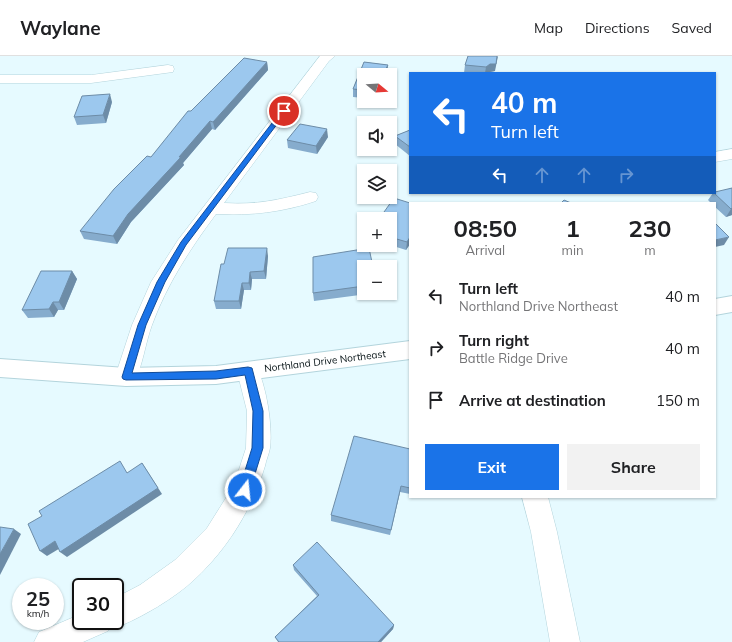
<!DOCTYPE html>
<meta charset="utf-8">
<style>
:root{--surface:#fff;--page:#f2f2f2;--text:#202124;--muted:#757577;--line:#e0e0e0;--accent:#1a73e8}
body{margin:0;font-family:Mulish,sans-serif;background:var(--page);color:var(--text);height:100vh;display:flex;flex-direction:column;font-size:15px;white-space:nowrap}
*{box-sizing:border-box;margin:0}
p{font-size:13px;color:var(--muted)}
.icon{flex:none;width:22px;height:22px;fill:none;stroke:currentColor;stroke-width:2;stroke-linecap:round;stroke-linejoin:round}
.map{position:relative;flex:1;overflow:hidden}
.details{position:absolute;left:409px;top:146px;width:307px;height:296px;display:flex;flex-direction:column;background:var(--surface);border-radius:0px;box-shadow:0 1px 3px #0004}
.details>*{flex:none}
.banner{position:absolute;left:409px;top:16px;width:307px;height:122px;border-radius:0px;box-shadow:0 1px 3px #0004;background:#1a73e8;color:#fff;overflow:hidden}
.needle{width:26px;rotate:108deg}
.controls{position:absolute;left:357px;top:12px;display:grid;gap:8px}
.controls a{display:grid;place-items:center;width:40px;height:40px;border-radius:0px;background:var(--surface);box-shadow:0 1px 3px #0004;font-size:20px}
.speed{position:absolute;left:12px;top:522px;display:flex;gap:8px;font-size:20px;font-weight:700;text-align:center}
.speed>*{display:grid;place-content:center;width:52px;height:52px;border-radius:50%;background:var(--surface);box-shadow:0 1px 3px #0004;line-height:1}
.speed small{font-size:10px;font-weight:400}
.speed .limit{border:2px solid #111;border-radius:6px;background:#fff;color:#111}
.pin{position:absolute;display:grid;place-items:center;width:34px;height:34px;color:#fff;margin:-17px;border:2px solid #fff;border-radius:50%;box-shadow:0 1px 4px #0007}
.me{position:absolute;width:44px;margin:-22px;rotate:16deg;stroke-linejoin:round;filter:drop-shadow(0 0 3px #0008)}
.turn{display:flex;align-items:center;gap:14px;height:84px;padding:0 16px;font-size:18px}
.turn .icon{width:52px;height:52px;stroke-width:2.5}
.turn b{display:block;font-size:28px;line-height:34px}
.lanes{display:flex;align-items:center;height:38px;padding:0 16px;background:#0003;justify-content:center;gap:20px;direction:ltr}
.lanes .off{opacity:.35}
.eta{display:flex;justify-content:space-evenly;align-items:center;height:68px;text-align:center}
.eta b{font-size:24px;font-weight:700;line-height:28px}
.action{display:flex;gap:8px;margin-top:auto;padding:8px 16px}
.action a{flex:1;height:46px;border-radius:0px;background:var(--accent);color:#fff;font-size:16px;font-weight:700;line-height:46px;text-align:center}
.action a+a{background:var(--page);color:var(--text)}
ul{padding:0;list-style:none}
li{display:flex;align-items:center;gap:12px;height:52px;padding:0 16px}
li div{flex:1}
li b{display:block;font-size:15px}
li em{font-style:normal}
header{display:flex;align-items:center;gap:24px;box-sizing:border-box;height:56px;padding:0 20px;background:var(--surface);border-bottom:1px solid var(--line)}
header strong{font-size:19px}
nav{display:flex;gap:22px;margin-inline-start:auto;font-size:14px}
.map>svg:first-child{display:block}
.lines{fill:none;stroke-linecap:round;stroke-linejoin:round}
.street-casing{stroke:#b3d4dc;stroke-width:1}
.secondary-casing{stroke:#b3d4dc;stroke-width:2}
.street{fill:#fff;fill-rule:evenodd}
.secondary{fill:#fff;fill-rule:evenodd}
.wall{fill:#86accd}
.shaded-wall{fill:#6d8ca7}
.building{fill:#9cc8ee;stroke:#6d8ca7}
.route{fill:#1a73e8;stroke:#114b97}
.labels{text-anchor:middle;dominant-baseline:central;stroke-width:3;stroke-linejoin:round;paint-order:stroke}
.street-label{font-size:10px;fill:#061215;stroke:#fff}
</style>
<header>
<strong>Waylane</strong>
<nav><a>Map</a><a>Directions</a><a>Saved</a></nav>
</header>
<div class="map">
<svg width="732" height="586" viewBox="0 0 732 586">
<rect width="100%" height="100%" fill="#e6faff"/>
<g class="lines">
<g class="street-casing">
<g id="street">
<path d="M320 0H335L329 5 224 147C257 149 278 144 310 136L316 137 318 141 316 145C283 156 251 160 216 158 190 193 167 228 152 269 145 288 143 309 134 327L126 330 118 327 115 321 132 269 151 226 178 184Z"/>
<path d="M168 9 173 10 174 13 173 16 91 27H0V19H91Z"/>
<path d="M732 93V103L715 106V96Z"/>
<path d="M248 306 256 309C266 329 273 369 270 392 269 398 266 404 265 410 252 453 228 492 195 523 175 542 141 562 115 572L110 570 108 575 83 586H34L39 576 81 558V565H115V542L140 529 175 504 207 472 234 429 246 392 247 355 237 315 240 309Z"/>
<path d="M522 441H548L557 476 580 586H550L531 476Z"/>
</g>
</g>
<g class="secondary-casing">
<g id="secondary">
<path d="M732 240V256L715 259V243Z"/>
<path d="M410 285V303L216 328 126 330 0 321V303L126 312 216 310Z"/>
</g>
</g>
<use href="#street" class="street"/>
<use href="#secondary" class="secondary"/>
</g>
<g class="wall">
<path d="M468 0 495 15 489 16 487 17H464L465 9Z"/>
<path d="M267 6 268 14 215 74 212 73 183 107 184 109 131 166 117 188 84 183 80 175 151 101 191 55Z"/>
<path d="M364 6 388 9 387 17 386 19H364V42L353 41V33Z"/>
<path d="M112 46 106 67 77 69 74 61Z"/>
<path d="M410 74V100L395 88V80Z"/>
<path d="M328 81 317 98 288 92 287 84Z"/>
<path d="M732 132V159L726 161 715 151V147H711L708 144 713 137H715Z"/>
<path d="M527 137H548V138Z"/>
<path d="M410 147V188L406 194 390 189V163Z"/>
<path d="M268 200 266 223H252L251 234H244L241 253H216L214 245 224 208Z"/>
<path d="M364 211V237H375L314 245 313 237Z"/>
<path d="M72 215 77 223 64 254H58L54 261 28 262 22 254Z"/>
<path d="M410 393V438L400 436 390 479 331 465V459Z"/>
<path d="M293 509 394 569 393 573 381 586H278L275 581 317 540 294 514Z"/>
</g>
<g class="shaded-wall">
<path d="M498 0 495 15 485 17 486 11Z"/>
<path d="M267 6 268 14 215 74 213 66Z"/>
<path d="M388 9 387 17 386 19H384V16Z"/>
<path d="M110 38 112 46 106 67 103 59Z"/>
<path d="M210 65 212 73 183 107 184 109 131 166 117 188 113 180 128 158Z"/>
<path d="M327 73 328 81 317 98 316 90Z"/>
<path d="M732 152V159L726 161 731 153Z"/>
<path d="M410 181V188L406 194 407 186Z"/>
<path d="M729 181 724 189 715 191V184Z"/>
<path d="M267 192 268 200 266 223 264 215Z"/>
<path d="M72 215 77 223 64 254 59 246Z"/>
<path d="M250 216 252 223 251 234 249 227Z"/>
<path d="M242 227 244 234 241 253 239 245Z"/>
<path d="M53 246 58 254 54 261 49 253Z"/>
<path d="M142 407 162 438 67 501 60 496Z"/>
<path d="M401 430 400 436 390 479 391 474Z"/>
<path d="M14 473 21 478 0 519V498Z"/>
<path d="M55 485 62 491 47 500 40 495Z"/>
<path d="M394 569 393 573 381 586H378Z"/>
</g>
<g class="building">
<path d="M468 0H497L496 8H490L486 11 465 9Z"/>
<path d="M244 2 267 6 213 66 210 65 179 101H181L128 158 113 180 80 175 114 133 147 100 151 101 188 55H191Z"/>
<path d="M364 6 388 9 384 16H386L385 19H364V34L353 33Z"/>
<path d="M110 38 103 59 74 61 82 40Z"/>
<path d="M300 68 327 73 316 90 287 84Z"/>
<path d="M410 74V91L395 80Z"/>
<path d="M732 132V152L731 153 714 137H715V136Z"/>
<path d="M394 142 410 147V181L407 186 390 181V163H379Z"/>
<path d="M564 144 571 147H561Z"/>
<path d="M715 167 729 181 715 184Z"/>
<path d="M228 192H267L264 215 250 216 249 227H242L239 245H214L221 208H224Z"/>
<path d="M369 192 373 211H364V230L313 237V201Z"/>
<path d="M41 215H72L59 246H53L49 253 22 254Z"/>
<path d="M354 380 410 393V432L401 430 391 474 331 459Z"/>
<path d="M120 405 127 417 142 407 158 432 60 496 55 485 40 495 28 468 42 460 39 455Z"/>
<path d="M0 471 14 473 0 498Z"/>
<path d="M317 486 394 569 378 586H279L275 581 319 539 293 509Z"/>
</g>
<path class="route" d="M282 54 287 55 186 189 165 226 146 269 132 317 216 315 248 311 252 312 263 355V392L250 434 249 438 245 439 241 438 239 434 252 392 253 355 245 319 216 323 126 324 123 323 122 321 138 269 157 226 181 186Z"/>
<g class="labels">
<g class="street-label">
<text transform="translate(325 305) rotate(-7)">Northland Drive Northeast</text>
</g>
</g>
</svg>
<div class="controls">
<a><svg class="needle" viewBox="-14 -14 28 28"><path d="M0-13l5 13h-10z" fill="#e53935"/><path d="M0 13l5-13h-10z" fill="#757577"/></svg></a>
<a><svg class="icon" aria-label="sound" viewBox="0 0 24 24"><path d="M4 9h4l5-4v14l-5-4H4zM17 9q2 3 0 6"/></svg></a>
<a><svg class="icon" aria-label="layers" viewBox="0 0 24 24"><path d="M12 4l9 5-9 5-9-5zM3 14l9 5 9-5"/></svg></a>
<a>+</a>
<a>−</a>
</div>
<div class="speed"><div>25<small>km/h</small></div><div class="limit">30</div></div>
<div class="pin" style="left:284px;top:55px;background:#d93025"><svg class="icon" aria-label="arrive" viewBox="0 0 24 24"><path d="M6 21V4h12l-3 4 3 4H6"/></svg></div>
<svg class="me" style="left:245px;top:434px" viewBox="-20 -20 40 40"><circle r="17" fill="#1a73e8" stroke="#fff" stroke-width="3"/><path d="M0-11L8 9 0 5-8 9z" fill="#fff"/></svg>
<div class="banner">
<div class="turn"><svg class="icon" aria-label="left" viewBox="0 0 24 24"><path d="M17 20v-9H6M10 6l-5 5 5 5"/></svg><div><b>40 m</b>Turn left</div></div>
<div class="lanes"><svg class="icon" aria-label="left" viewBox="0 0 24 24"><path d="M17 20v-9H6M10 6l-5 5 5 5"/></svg><svg class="icon off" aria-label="ahead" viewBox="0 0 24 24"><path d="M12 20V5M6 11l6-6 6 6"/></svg><svg class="icon off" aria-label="ahead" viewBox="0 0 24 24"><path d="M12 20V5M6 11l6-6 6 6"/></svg><svg class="icon off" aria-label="right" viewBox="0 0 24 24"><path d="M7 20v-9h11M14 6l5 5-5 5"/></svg></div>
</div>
<section class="details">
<div class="eta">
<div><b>08:50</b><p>Arrival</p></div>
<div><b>1</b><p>min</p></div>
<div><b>230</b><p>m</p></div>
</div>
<ul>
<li><svg class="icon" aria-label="left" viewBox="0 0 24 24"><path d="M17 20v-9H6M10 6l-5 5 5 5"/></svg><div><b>Turn left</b><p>Northland Drive Northeast</p></div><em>40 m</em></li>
<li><svg class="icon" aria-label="right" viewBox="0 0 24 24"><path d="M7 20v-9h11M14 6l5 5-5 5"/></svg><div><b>Turn right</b><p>Battle Ridge Drive</p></div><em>40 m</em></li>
<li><svg class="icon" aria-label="arrive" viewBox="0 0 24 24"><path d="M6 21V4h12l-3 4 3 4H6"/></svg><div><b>Arrive at destination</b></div><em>150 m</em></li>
</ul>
<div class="action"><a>Exit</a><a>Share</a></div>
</section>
</div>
